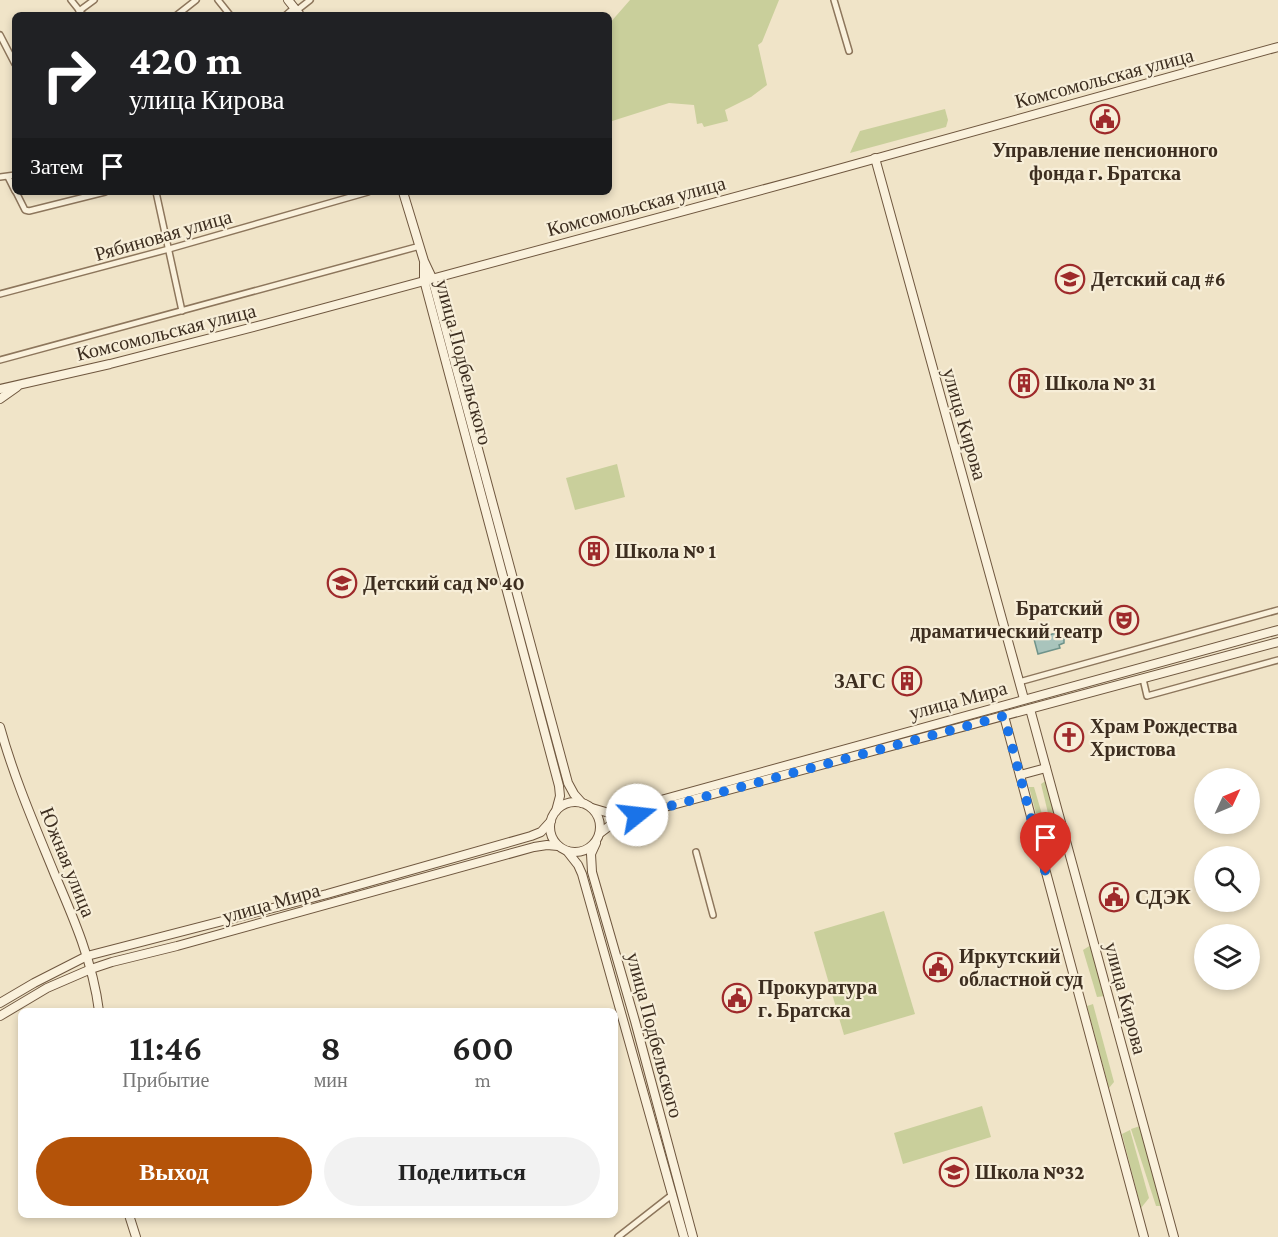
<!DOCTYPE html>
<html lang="ru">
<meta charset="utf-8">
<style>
:root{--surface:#fff;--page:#f2f2f2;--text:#222;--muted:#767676;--accent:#b45309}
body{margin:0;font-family:"Crimson Pro",serif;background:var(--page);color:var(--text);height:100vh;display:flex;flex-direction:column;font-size:22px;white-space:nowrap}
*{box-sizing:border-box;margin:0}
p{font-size:20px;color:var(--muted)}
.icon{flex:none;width:33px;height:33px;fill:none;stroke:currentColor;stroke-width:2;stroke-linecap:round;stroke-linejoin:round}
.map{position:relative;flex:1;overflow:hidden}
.sheet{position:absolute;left:18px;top:1008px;width:600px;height:210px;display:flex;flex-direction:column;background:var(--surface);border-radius:9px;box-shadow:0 3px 9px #0003}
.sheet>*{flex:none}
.guide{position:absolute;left:12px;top:12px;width:600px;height:183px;border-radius:9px;box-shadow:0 3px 9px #0003;background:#202124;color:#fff;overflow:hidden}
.needle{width:39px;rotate:46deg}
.buttons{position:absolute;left:1194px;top:768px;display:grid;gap:12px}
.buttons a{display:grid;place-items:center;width:66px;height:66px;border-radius:50%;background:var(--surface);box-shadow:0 3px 9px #0003;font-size:30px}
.pin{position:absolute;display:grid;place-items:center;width:51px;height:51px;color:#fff;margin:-62px -26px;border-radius:50% 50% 50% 0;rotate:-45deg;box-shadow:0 0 6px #0007}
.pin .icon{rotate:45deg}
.me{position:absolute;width:66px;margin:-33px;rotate:74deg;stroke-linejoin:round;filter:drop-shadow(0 0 4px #0008)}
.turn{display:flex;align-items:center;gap:21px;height:126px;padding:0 18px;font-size:27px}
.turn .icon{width:78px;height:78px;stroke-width:2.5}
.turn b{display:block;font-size:42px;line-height:51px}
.then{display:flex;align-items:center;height:57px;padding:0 18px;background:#0003;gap:12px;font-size:22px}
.eta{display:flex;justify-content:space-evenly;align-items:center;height:102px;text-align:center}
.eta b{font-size:36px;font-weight:600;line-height:42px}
.primary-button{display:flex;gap:12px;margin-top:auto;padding:12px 18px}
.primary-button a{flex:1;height:69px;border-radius:36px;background:var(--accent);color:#fff;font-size:24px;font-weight:600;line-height:69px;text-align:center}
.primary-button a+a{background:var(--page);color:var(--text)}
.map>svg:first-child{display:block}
.green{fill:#c9cf9b}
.water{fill:#a9c4bc;stroke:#6f938a;stroke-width:1.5}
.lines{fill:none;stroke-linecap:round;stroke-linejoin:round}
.street-casing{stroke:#8d765c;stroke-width:8}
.secondary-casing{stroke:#6f573f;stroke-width:10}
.street{stroke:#faf1dc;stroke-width:5}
.secondary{stroke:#faf1dc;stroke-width:8}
.route{stroke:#1a73e8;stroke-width:10;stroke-dasharray:0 18}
.labels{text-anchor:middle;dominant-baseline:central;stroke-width:4.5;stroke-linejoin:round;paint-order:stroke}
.street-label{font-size:20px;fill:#3d2e20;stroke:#f7eed8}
.poi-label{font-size:20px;font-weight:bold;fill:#3d2e20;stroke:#f7eed8;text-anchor:start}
</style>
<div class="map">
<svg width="1278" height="1237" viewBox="0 0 1278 1237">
<rect width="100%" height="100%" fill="#f0e4c8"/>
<g class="green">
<path d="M630 0H779L762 42 758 45 767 85 751 97 725 110 728 121 704 127 702 123 697 124 694 105 669 103 609 122V24Z"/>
<path d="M945 109 948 120 946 127 850 153 860 131Z"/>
<path d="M617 464 625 497 575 510 566 478Z"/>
<path d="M1047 780 1064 841 1055 842 1041 784Z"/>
<path d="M1029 787H1034L1051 845 1045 847Z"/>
<path d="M884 911 915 1014 844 1035 814 932Z"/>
<path d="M1091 945 1105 996 1097 997 1083 950Z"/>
<path d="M1093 1004 1114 1082 1109 1088 1087 1006Z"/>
<path d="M982 1106 991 1137 903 1164 894 1133Z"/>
<path d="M1140 1126 1162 1206H1156L1131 1129Z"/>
<path d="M1130 1130 1149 1198 1141 1208 1122 1134Z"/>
</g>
<path class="water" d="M1056 633V636L1062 634 1064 636V643L1059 645 1060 648 1038 654 1034 639Z"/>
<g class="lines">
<g class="street-casing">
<g id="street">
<path d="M71 0 83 15"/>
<path d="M218 0 230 15"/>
<path d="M834 0 849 51"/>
<path d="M79 11 94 0"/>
<path d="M296 11 310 0"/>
<path d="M177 15 196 0"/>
<path d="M286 15 294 8"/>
<path d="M0 35 15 64"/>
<path d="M0 177 15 175"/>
<path d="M8 177 15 191"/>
<path d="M16 192 25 210 29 211 105 192"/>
<path d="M156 192 182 311"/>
<path d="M0 294 169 249 368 192"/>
<path d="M0 360 420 246"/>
<path d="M1143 679 1147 696 1278 660"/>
<path d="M1019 682 1278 610"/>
<path d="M696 852 713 915"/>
<path d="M618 1237 673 1194"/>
</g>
</g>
<g class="secondary-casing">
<g id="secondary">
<path d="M288 0 300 15"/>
<path d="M875 158 1024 699"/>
<path d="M403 192 424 261 432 278 568 783 574 794 582 803"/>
<path d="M424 264V280L559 786 560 796 556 811"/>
<path d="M0 389 110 364 265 324 802 179 1278 47"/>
<path d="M0 399 17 387"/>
<path d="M1030 709 1174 1237"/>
<path d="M1004 716 1144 1237"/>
<path d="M0 727C14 778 35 826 55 875 74 919 93 963 99 1011"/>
<path d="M1020 775 1046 768"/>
<circle cx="575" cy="827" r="25"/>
<path d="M592 808 609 813 621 811 1278 630"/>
<path d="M600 833 616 821 650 811 1278 642"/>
<path d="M596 843 591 854 592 872 635 1021 693 1237"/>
<path d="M567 851 578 865 582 874 684 1237"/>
<path d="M0 1003 34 983 87 956 327 894 531 836 541 832 551 821"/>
<path d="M0 1016 47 988 91 969 112 962 177 946 534 847 547 845 558 846"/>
<path d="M129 1215 136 1237"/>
</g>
</g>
<use href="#street" class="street"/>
<use href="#secondary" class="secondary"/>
</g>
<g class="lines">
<path class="route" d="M637 815 1004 716 1046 874"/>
</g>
<defs>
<g id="civic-ring" transform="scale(1.5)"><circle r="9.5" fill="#f7eed8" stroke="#9e2a2b" stroke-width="1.5"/><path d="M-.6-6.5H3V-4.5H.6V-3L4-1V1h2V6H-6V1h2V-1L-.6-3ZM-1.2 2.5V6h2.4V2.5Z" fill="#9e2a2b"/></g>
<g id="school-ring" transform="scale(1.5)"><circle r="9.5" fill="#f7eed8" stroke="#9e2a2b" stroke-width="1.5"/><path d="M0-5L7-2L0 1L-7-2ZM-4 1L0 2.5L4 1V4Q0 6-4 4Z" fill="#9e2a2b"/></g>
<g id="building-ring" transform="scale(1.5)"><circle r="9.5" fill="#f7eed8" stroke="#9e2a2b" stroke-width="1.5"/><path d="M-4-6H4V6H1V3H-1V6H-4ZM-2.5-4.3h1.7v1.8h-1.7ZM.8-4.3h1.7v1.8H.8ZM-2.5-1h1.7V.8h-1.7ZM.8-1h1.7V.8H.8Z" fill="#9e2a2b"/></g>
<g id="theatre-ring" transform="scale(1.5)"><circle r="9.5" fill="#f7eed8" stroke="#9e2a2b" stroke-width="1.5"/><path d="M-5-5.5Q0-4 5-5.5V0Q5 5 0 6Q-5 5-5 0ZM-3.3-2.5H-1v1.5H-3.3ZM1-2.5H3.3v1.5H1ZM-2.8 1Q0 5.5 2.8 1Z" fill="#9e2a2b"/></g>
<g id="church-ring" transform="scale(1.5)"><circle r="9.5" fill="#f7eed8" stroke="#9e2a2b" stroke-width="1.5"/><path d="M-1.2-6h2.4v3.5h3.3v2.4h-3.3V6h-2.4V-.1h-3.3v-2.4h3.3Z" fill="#9e2a2b"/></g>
</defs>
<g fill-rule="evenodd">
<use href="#civic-ring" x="1105" y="119"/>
<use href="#school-ring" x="1070" y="279"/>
<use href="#building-ring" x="1024" y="383"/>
<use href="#building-ring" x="594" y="551"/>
<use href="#school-ring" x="342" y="583"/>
<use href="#theatre-ring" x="1124" y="620"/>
<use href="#building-ring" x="907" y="681"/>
<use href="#church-ring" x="1069" y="737"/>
<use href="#civic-ring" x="1114" y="897"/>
<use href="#civic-ring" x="938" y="967"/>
<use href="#civic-ring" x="737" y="998"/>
<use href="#school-ring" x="954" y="1172"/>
</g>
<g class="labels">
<g class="street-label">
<text transform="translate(1104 78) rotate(-15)">Комсомольская улица</text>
<text transform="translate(636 206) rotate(-15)">Комсомольская улица</text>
<text transform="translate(163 235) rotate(-16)">Рябиновая улица</text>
<text transform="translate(166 332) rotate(-14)">Комсомольская улица</text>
<text transform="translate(464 362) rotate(75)">улица Подбельского</text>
<text transform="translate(965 424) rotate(74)">улица Кирова</text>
<text transform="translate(958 700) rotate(-15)">улица Мира</text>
<text transform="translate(68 862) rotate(68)">Южная улица</text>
<text transform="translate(271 903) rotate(-16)">улица Мира</text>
<text transform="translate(1126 998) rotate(75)">улица Кирова</text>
<text transform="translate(655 1035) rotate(75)">улица Подбельского</text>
</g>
<g class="poi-label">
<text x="1105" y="150" text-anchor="middle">Управление пенсионного<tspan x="1105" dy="23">фонда г. Братска</tspan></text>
<text x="1091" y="279">Детский сад #6</text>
<text x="1045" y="383">Школа № 31</text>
<text x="615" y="551">Школа № 1</text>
<text x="363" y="583">Детский сад № 40</text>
<text x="1103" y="608" text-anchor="end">Братский<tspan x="1103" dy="23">драматический театр</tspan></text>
<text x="886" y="681" text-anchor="end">ЗАГС</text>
<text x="1090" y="726">Храм Рождества<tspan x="1090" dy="23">Христова</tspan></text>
<text x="1135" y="897">СДЭК</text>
<text x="959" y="956">Иркутский<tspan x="959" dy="23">областной суд</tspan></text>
<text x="758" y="987">Прокуратура<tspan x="758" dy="23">г. Братска</tspan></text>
<text x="975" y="1172">Школа №32</text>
</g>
</g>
</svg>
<div class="buttons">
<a><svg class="needle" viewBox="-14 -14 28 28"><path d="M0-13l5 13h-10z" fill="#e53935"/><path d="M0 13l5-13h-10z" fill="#767676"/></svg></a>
<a><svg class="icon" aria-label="search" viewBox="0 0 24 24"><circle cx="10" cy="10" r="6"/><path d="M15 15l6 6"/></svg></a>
<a><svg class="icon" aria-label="layers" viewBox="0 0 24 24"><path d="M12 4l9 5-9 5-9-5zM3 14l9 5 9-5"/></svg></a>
</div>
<div class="pin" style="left:1046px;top:874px;background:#d93025"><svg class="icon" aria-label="arrive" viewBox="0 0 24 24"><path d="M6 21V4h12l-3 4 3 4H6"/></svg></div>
<svg class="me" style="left:637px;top:815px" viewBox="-20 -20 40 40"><circle r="19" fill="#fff"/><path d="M0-13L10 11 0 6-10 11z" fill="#1a73e8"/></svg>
<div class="guide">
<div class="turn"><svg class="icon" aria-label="right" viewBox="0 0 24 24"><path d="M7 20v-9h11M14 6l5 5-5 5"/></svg><div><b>420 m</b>улица Кирова</div></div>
<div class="then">Затем<svg class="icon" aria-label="arrive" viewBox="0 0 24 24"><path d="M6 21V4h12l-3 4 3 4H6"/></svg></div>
</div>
<section class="sheet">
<div class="eta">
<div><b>11:46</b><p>Прибытие</p></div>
<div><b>8</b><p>мин</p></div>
<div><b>600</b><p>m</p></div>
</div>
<div class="primary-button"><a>Выход</a><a>Поделиться</a></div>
</section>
</div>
